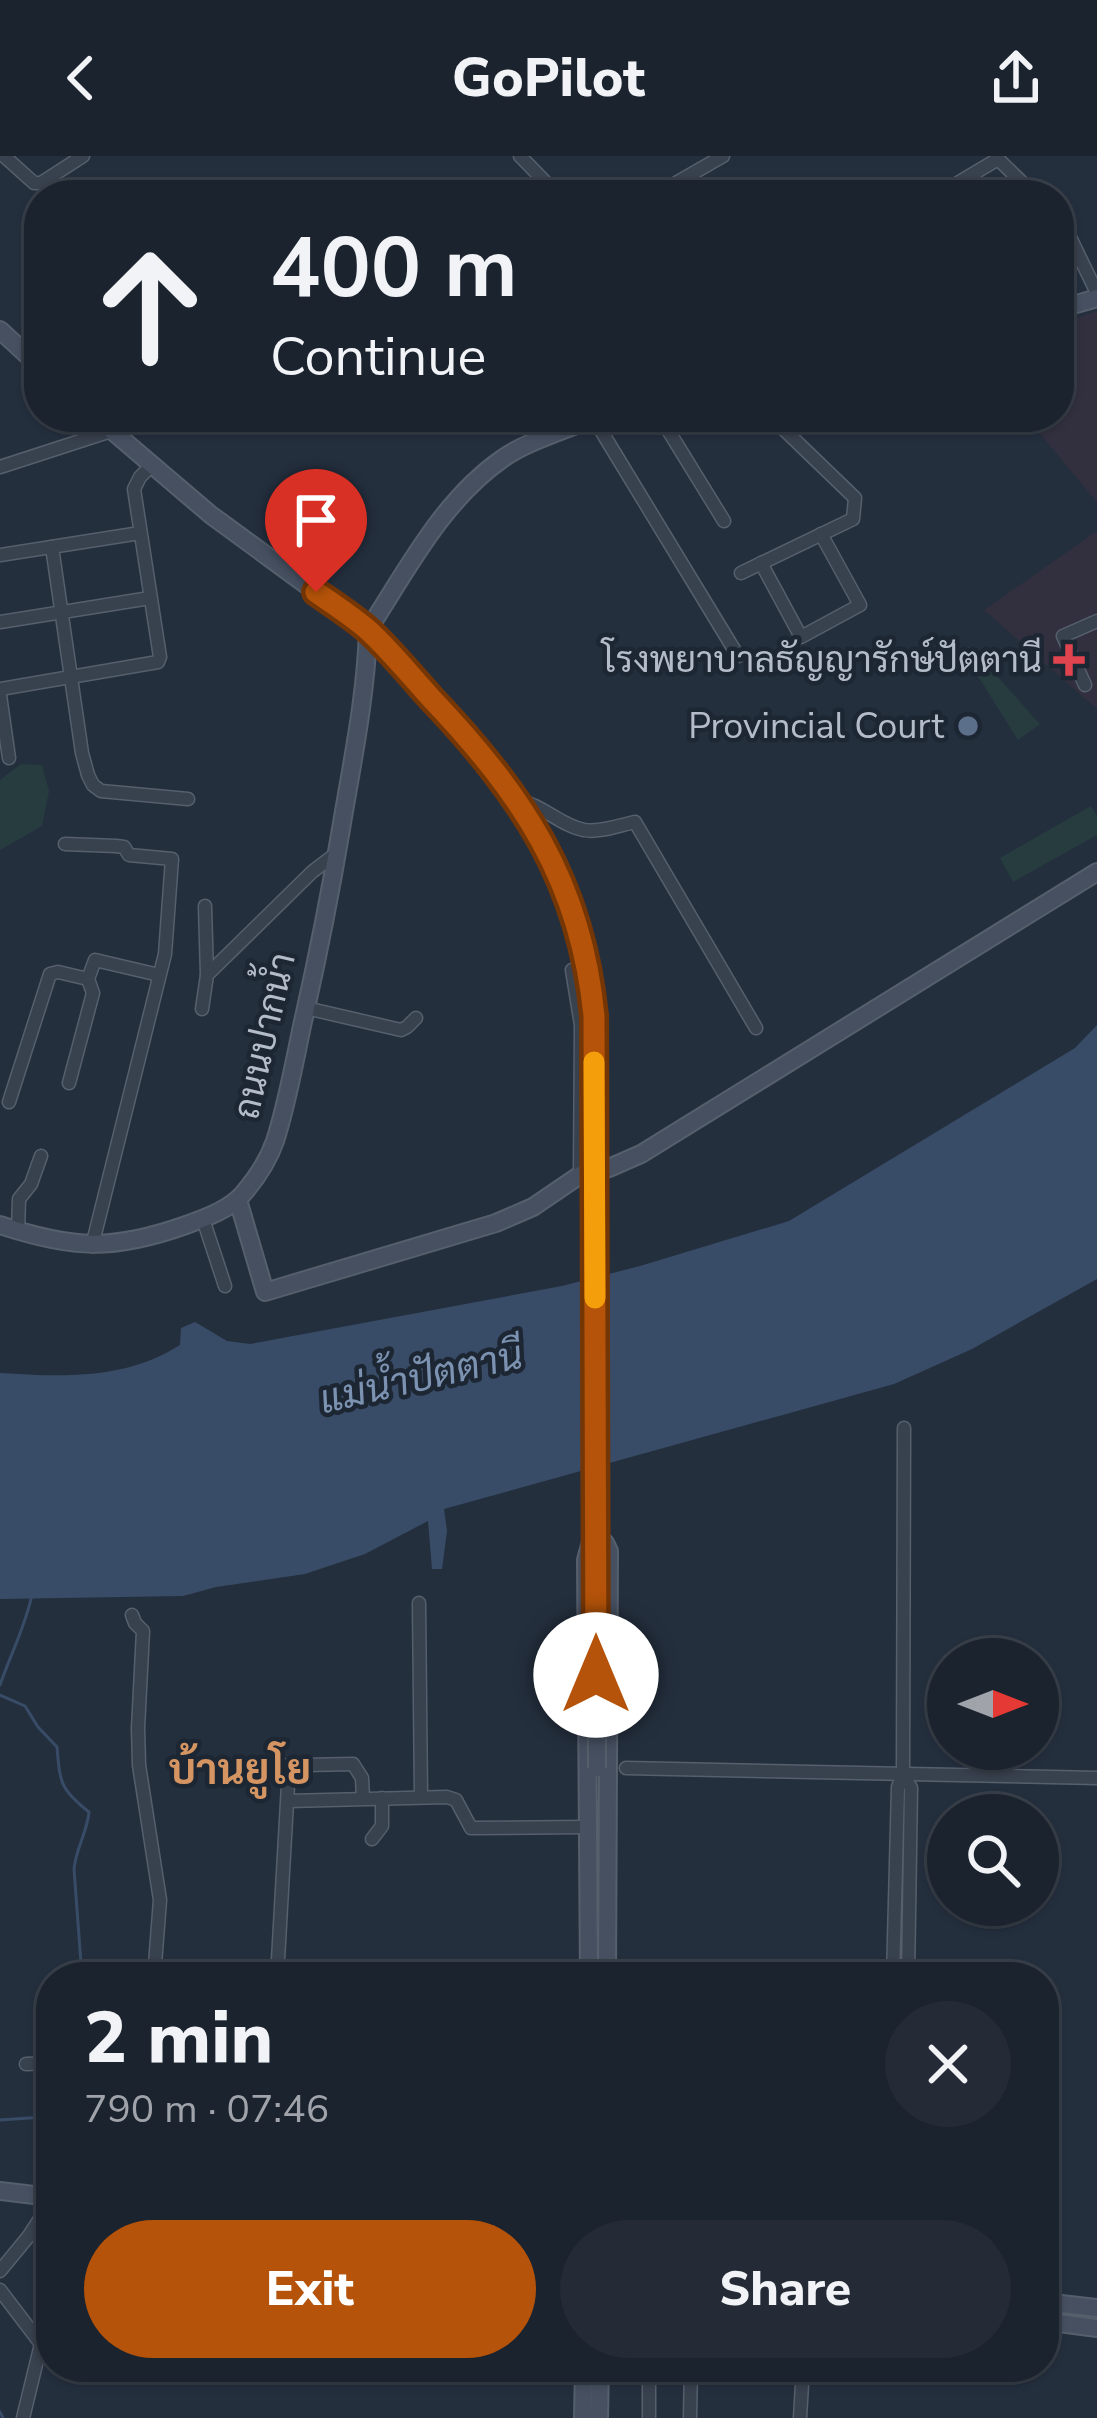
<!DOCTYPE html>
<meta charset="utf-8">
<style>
:root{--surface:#1b232e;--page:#242b36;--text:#f1f3f6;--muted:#a0a4aa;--line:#39404a;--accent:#b45309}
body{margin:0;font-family:"Nunito Sans",Sarabun,sans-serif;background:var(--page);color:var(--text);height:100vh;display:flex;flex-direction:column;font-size:45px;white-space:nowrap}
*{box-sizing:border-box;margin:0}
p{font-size:39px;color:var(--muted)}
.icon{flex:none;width:66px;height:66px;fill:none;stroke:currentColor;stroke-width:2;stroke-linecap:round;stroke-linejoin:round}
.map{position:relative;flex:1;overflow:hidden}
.details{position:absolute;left:36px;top:1806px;width:1023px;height:420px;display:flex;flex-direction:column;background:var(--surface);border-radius:48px;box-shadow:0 3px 9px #0004,0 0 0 3px var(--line)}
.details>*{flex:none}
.top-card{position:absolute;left:24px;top:24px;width:1050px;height:252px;border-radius:48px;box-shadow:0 3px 9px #0004,0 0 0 3px var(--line);background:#1b232e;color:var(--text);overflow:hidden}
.needle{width:78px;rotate:90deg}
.buttons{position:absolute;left:927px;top:1482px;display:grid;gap:24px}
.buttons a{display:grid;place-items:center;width:132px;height:132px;border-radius:50%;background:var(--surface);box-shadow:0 3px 9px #0004,0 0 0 3px var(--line);font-size:60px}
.pin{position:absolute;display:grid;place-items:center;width:102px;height:102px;color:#fff;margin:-123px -51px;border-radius:50% 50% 50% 0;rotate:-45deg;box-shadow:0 0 12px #0007}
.pin .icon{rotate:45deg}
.me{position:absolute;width:132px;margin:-66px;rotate:0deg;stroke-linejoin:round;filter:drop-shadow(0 0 9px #0008)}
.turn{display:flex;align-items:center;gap:42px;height:252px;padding:0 48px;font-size:54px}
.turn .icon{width:156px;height:156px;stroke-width:2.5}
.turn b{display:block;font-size:84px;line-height:102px}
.round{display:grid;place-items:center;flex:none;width:126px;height:126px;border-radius:63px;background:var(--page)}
.headline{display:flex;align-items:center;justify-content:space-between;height:204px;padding:0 48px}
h1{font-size:72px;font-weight:800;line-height:90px}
.button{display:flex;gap:24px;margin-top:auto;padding:24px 48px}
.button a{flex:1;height:138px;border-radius:72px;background:var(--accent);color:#fff;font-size:48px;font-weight:800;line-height:138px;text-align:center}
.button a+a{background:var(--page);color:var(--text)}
header{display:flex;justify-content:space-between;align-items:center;height:156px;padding:0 48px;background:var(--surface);font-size:54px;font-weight:800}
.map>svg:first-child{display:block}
.medical{fill:#32303f}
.green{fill:#263c3f}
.water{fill:#394c67}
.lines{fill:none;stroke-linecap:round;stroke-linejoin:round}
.stream{stroke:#394c67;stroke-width:3}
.street-casing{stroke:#565f6c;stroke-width:15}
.secondary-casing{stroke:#565f6c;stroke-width:20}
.street{stroke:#38414e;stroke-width:12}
.secondary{stroke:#465061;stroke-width:16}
.secondary-bridge-casing{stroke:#565f6c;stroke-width:20;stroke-linecap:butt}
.secondary-bridge{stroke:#465061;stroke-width:16}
.route-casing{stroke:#753606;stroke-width:30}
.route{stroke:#b45309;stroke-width:21}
.slow{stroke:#f59e0b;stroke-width:21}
.health-dot{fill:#e0444e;stroke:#1d2633;stroke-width:4.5}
.service-dot{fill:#5c6f8a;stroke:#1d2633;stroke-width:4.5}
.labels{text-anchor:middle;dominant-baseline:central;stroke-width:9;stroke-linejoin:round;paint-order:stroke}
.poi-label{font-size:36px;fill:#b4bcc9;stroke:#1d2633;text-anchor:end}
.street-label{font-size:36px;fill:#b4bcc9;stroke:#1d2633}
.water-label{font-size:39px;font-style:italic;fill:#7c92b1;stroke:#1d2633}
.quarter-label{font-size:42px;font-weight:bold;fill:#d59563;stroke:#1d2633}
</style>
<header><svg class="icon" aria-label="back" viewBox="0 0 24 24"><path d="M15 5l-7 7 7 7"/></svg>GoPilot<svg class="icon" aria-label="share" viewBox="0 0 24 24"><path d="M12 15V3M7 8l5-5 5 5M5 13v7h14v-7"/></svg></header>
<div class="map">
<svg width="1097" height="2262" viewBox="0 0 1097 2262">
<rect width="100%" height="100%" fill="#242f3e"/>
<g class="medical">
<path d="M1097 155V346L1026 261H1059V168Z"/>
<path d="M1097 375V553L984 454Z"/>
</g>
<g class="green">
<path d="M967 491H971L1040 568 1018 584 974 514 968 517 962 508 948 517 942 507Z"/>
<path d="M21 608 42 609 49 635 42 670 0 694V624Z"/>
<path d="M1091 650 1097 660V679L1013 726 1000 702Z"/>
</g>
<path class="water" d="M1097 869V1123L972 1193 894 1228 444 1353 447 1375 442 1413H432L428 1365 365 1398 305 1418 216 1431 183 1440 0 1443V1217C62 1221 126 1224 180 1189L181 1172 195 1166 227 1185 250 1188 562 1130 640 1110 789 1065 1075 892Z"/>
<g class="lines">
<g class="stream">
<path d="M0 1529C10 1500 24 1473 31 1443"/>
<path d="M0 1539 25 1550 38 1571 57 1591C60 1627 60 1633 89 1656 87 1677 76 1692 74 1713L82 1821"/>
<path d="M0 1964 44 1961 51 1956"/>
<path d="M0 2256 3 2262"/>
</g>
<g class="street-casing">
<g id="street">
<path d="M4 0 34 27H41L83 0"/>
<path d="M520 0 558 39"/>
<path d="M697 30 702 39"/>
<path d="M763 37 764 39"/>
<path d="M655 39 723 0"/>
<path d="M950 39 946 34 998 3 1035 39"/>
<path d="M1059 63 1064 69 1097 137"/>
<path d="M660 261 724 365"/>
<path d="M594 263 738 500"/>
<path d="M0 311 111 275"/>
<path d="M52 391 82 597 88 619 93 629 101 635 188 643"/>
<path d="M0 399 140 377"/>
<path d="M761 407 801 481 860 449 821 378"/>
<path d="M741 417 853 363 855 342 771 261"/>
<path d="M0 466 150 442"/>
<path d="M1085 529 1063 480 1097 465"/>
<path d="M0 533 158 506 160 501 134 333 140 321 151 310"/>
<path d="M0 539 9 602"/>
<path d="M518 644C543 649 561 670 584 674 599 677 620 669 635 666L756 872"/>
<path d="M65 688 116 690 124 691 129 699 172 703 165 798 92 1090"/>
<path d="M205 750 207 819"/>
<path d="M572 814 581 869 580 1019"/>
<path d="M306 852 401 874 407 871 416 862"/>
<path d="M202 853 207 819 312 716 337 697"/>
<path d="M69 927 93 837 88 823"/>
<path d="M9 946 50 818 58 816 88 823 95 804 159 819"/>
<path d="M203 1063 225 1130"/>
<path d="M18 1075 19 1043 31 1028 41 1000"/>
<path d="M419 1447 421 1641"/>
<path d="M132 1459 135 1467 143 1475 138 1572 139 1609 160 1744 154 1821"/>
<path d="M258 1610 353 1608 362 1622 363 1642"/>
<path d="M626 1612 1097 1622"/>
<path d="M903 1618 911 1632 908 1821"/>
<path d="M288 1645 447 1641 456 1644 471 1672 586 1671"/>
<path d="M372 1683 382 1670V1642"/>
<path d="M244 1821 251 1818 277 1819"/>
<path d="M277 1821 289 1611"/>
<path d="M893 1821 898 1631 903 1618 904 1272"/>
<path d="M26 1908 51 1907"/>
<path d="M0 2115 28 2081 51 2046"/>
<path d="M0 2134 41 2188 23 2262"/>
<path d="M649 2211V2262"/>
<path d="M690 2262 691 2211"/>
<path d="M800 2262 803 2211"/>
</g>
</g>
<g class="secondary-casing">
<g id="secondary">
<path d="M1059 153 1097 142"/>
<path d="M0 174 39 210"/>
<path d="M96 261 211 359 368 474 450 562 518 644 540 678 558 716 586 801 594 860V920"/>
<path d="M368 474C407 414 442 345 502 303 525 286 570 272 597 261"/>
<path d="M238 1044 265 1136 496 1067 533 1051 580 1019 609 1012 641 998 1097 716"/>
<path d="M0 1069C73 1093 113 1095 186 1069 205 1062 228 1054 242 1039 256 1023 268 1005 275 985 287 948 294 908 302 870 317 804 330 739 341 673 352 607 366 541 368 474"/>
<path d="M589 1821 586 1404 591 1386 605 1387 609 1395 607 1821"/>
<path d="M0 2035 51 2041"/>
<path d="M1044 2146 1097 2152"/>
<path d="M1044 2165 1097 2172"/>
<path d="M583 2262 584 2211"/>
<path d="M599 2262 600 2211"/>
</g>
</g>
<use href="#street" class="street"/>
<use href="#secondary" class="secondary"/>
<g class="secondary-bridge-casing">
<path id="secondary-bridge" d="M594 920 597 1612"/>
</g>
<use href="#secondary-bridge" class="secondary-bridge"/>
</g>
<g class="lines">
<g class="route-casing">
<path id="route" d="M316 436C333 448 352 460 368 474 390 494 410 519 430 541 522 638 581 724 594 860L596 1519"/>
</g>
<use href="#route" class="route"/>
<path class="slow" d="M594 906 595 1142"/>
</g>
<path class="health-dot" d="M1063 486h12v12h12v12h-12v12h-12v-12h-12v-12h12z"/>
<circle class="service-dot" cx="968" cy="570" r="12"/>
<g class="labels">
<g class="poi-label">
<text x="1042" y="504">โรงพยาบาลธัญญารักษ์ปัตตานี</text>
<text x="944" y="570">Provincial Court</text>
</g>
<g class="street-label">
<text transform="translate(265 880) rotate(-77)">ถนนปากน้ำ</text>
</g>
<g class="water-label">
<text transform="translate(421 1222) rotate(-13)">แม่น้ำปัตตานี</text>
</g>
<g class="quarter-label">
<text x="240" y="1614">บ้านยูโย</text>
</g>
</g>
</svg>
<div class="buttons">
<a><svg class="needle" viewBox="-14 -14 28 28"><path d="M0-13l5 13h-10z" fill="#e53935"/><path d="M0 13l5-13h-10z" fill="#a0a4aa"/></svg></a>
<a><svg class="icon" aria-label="search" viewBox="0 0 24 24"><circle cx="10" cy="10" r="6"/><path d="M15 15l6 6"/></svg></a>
</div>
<div class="pin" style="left:316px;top:436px;background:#d93025"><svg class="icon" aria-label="arrive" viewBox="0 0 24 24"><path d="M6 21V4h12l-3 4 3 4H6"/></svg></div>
<svg class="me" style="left:596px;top:1519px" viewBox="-20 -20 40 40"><circle r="19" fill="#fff"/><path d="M0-13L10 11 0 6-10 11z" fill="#b45309"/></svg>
<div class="top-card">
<div class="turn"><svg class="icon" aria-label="ahead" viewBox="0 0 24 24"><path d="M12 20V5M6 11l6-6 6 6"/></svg><div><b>400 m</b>Continue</div></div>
</div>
<section class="details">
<div class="headline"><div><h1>2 min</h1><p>790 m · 07:46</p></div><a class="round"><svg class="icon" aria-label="close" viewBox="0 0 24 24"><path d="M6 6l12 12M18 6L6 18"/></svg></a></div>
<div class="button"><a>Exit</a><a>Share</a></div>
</section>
</div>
